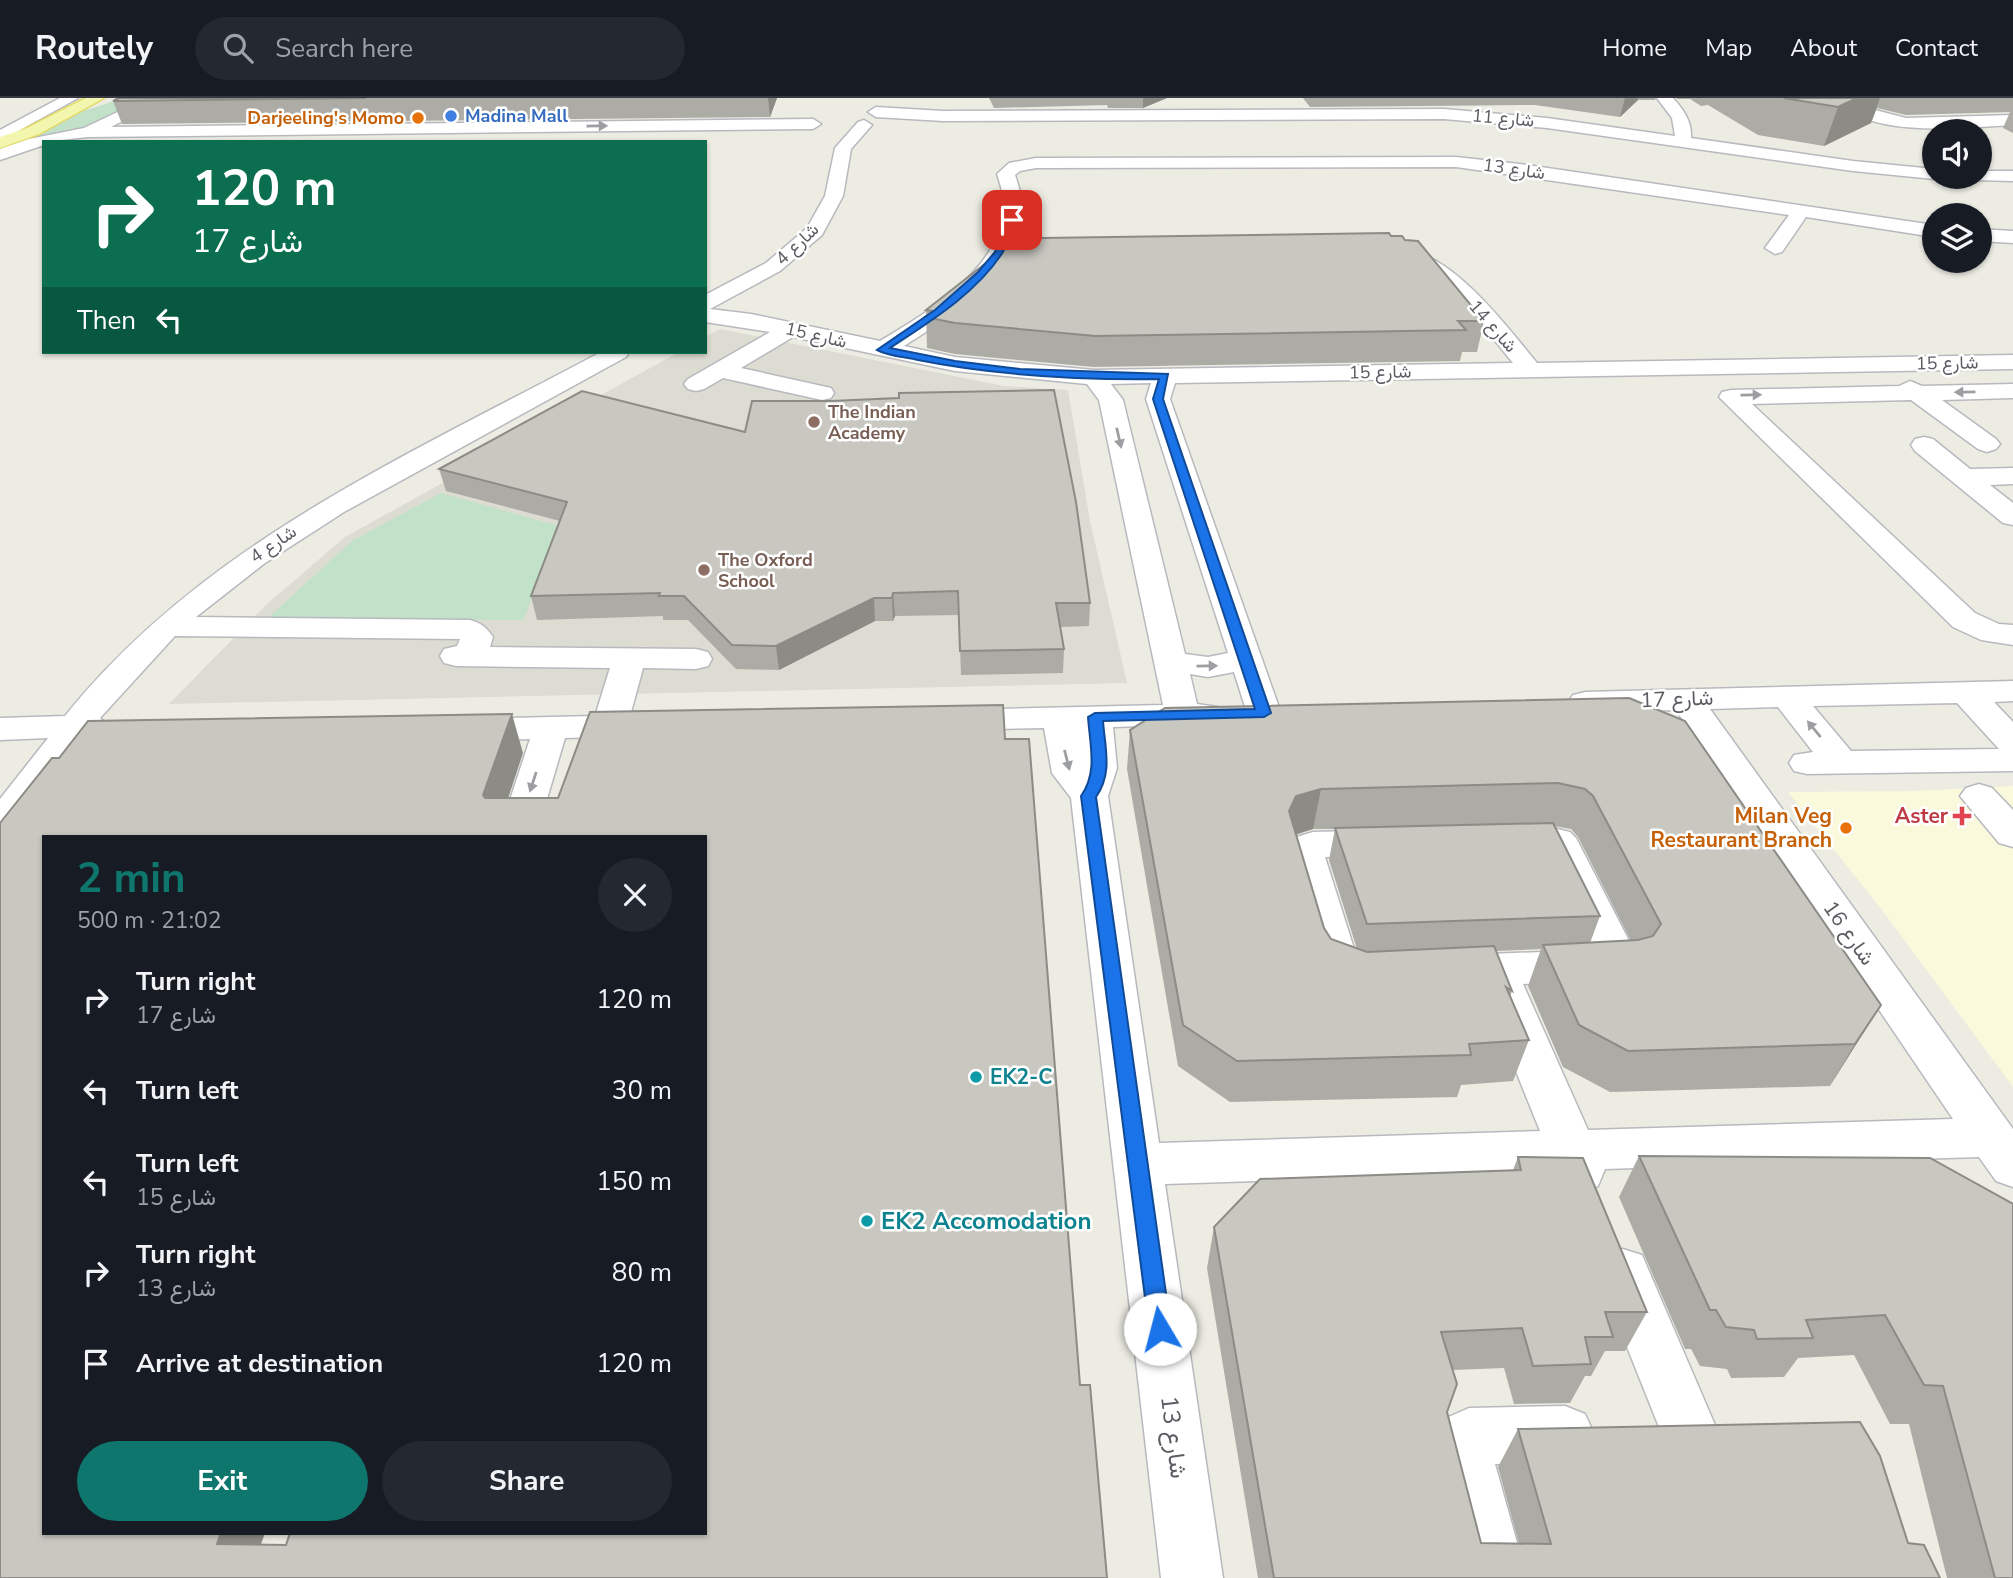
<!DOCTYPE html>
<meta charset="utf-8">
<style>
:root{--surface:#171b24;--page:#242831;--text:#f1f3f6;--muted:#9ea1a6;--line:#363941;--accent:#0f766e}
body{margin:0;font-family:"Nunito Sans",Vazirmatn,sans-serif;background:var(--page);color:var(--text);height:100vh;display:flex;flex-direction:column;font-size:26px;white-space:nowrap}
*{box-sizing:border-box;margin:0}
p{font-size:23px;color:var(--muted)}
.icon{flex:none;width:38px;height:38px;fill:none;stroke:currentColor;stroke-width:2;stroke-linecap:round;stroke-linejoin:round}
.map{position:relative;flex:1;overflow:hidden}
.panel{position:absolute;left:42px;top:737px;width:665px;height:700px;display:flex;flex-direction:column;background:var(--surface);border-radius:0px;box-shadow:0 2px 5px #0004}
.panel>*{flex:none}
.hud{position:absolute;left:42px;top:42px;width:665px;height:214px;border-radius:0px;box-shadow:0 2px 5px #0004;background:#0b6e4f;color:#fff;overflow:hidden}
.buttons{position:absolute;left:1922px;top:21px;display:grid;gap:14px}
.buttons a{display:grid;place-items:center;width:70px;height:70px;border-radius:50%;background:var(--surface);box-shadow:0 2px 5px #0004;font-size:35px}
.pin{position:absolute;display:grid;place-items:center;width:60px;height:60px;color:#fff;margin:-30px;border-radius:14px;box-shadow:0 4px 10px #0006}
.me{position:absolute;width:77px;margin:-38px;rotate:352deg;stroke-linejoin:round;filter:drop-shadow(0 0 5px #0008)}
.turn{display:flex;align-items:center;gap:24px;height:147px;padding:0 35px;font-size:32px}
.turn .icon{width:91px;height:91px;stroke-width:2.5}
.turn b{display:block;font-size:49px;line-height:60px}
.then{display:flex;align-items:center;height:66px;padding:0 35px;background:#0003;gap:14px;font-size:26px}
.round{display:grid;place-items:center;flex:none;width:74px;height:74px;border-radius:37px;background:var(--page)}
.head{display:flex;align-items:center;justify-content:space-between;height:119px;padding:0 35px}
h1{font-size:42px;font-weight:700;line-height:52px;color:var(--accent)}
.action{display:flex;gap:14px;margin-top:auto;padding:14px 35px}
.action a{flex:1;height:80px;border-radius:42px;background:var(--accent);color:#fff;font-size:28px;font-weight:700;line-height:80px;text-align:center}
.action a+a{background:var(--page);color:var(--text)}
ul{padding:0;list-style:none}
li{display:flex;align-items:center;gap:21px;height:91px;padding:0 35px}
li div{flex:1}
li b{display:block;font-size:26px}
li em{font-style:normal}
header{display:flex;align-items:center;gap:42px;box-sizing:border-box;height:98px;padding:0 35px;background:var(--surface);border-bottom:2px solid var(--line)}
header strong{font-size:33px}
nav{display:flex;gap:38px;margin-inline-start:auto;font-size:24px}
.search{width:490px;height:63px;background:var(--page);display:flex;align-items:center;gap:18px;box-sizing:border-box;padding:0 24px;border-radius:38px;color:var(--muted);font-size:26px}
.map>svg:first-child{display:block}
.commercial{fill:#faf9db}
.education{fill:#dcdcd2}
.green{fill:#c2e1c9}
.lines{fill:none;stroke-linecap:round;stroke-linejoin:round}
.minor-casing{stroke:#b8b9be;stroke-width:3}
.major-casing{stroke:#e2d967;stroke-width:3}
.minor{fill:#fff;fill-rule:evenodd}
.major{fill:#f3f6af;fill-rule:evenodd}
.wall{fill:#acaba5;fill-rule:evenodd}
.shaded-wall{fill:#8c8b86}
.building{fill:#c8c7c0;stroke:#8c8b86;stroke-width:2;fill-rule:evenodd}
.oneway{fill:#9d9ea1}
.route{fill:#1a73e8;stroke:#114b97;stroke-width:2}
.shop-dot{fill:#3f7fe0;stroke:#fff;stroke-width:2.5}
.food-dot{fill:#e8710a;stroke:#fff;stroke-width:2.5}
.education-dot{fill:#8d6e63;stroke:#fff;stroke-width:2.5}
.health-dot{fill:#e0444e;stroke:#fff;stroke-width:2.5}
.culture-dot{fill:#0f9aa8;stroke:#fff;stroke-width:2.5}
.labels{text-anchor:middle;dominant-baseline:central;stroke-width:5;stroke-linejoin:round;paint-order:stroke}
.far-shop-label{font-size:18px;font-weight:bold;fill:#366cbe;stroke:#fff;text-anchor:start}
.far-food-label{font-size:18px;font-weight:bold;fill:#c56008;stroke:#fff;text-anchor:end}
.far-street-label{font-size:18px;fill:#5b5d62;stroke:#fff}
.far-education-label{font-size:18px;font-weight:bold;fill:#785e54;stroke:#fff;text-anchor:start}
.street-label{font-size:21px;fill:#5b5d62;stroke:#fff}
.food-label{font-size:21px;font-weight:bold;fill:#c56008;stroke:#fff;text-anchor:end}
.health-label{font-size:21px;font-weight:bold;fill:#be3a42;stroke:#fff;text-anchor:end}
.culture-label{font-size:21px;font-weight:bold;fill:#0d838f;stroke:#fff;text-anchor:start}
.near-culture-label{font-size:24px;font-weight:bold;fill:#0d838f;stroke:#fff;text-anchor:start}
.near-street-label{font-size:24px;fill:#5b5d62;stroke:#fff}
</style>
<header>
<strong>Routely</strong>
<div class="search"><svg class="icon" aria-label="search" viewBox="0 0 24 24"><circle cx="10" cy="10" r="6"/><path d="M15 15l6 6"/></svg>Search here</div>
<nav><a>Home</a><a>Map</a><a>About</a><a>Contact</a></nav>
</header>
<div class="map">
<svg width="2013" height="1480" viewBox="0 0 2013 1480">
<rect width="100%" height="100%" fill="#ecece3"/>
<path class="commercial" d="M2013 688V989L1882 812 1788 694 1914 693Z"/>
<path class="education" d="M720 231 1004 288 1068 292 1090 423 1127 585 169 606 267 506 345 439 679 254H705V239Z"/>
<g class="green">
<path d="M124 0H162L99 27 31 42 74 16Z"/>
<path d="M441 395 562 429 523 522 268 520 352 443Z"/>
</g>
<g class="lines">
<g class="minor-casing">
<g id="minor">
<path d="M60 0H78L0 43V32Z"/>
<path d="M161 0H185L183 3 136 16 111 29 813 21 821 26 813 31 88 39 44 44V47L0 62V51L29 41 84 30 126 10Z"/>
<path d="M1657 0H1673C1684 12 1692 24 1691 40L1853 63 1934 71V79H1941L1934 81 1853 73 1547 30 1444 21 943 23 876 19 868 14 876 9 943 13 1444 11 1547 20 1675 38 1672 20Z"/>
<path d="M1849 0 1871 11 1906 20 2013 17V27C1967 29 1873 41 1839 4Z"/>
<path d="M864 22 872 27 851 51 843 98 822 137 780 173 710 211 751 216 880 243C925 216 988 179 1002 124 1007 108 1002 91 997 76L1009 65 1036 60 1456 59 1520 66 1934 127V139L1806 119 1782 154 1775 156 1765 150 1789 117 1456 69 1036 70 1020 73 1015 77C1020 91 1023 105 1022 120 1016 173 946 222 904 248L955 259 1094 272 1513 265C1477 221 1447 177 1390 161L1387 157 1390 153C1442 140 1508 230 1537 265L2013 257V271L1175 285 1170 301 1281 615 1276 622 1264 625 1252 622 1247 615 1234 574 1208 579 1190 576 1197 606 1218 609 1223 616 1218 623 1206 626 1113 629 1117 670 1108 698 1159 1045 1540 1033 1485 896 1490 887 1357 893 1324 881 1318 870 1284 753 1290 741 1313 734 1545 728 1570 734 1576 740 1641 866 1635 877 1620 881 1523 886 1588 1032 1953 1021 1676 612 1585 614 1573 611 1568 604 1573 597 1585 594 2013 583V603L1994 604 2013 624V673L1807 676 1794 673 1789 665 1794 657 1813 654 1778 609 1710 611 2013 1031V1089L1996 1083 1979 1059 1605 1071 1598 1088 1581 1094 1564 1088 1556 1073 1165 1086 1223 1480H1161L1071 700 1052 675 1044 630 952 632 940 629 935 622 940 615 952 612 1163 607 1099 302 1087 286 955 273 793 239 741 270 831 290 834 295 831 300 822 302 723 280 704 291 696 293 688 291 684 286 688 281 770 234 705 224V197L766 165 807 130 825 98 835 50 858 24ZM1151 285 1146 301 1228 555 1208 559 1185 556 1123 302 1111 286ZM1957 605 1999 651 1851 653 1813 608ZM1544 754 1592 852 1360 861 1357 860 1325 759Z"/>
<path d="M1979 73H2013V83L1973 82 1971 79H1979Z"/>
<path d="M1979 131 2013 133V145L1979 143Z"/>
<path d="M601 254H629L626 259 344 414 265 465 196 519 470 522C481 525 486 529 493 539L490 549 696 551 708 554 712 561 708 568 696 571 643 570 630 618 648 621 653 628 648 635 636 638 565 640 536 738H498L530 641 465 643 453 639 447 632 453 625 465 621 595 618 610 570 456 568 444 565 440 558 444 551 457 548 460 541 175 538 100 620 109 628 104 635 94 638 119 637 132 640 137 648 132 656 119 659 69 660 13 736 0 739V701L48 640 0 642V620L65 618C205 444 409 357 601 254Z"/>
<path d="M1910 283 1922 288 2013 286V300L1942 302 1996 341 2000 346 1996 351 1987 354 1978 351 1911 302 1752 306 1975 515 1999 526 2013 527V547L1981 542 1953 529 1719 299 1722 294 1731 292 1899 288Z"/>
<path d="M1924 339 1933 341 1970 371 2013 370V386L1990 387 2013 405V427L2003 425 1915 353 1911 347 1915 341Z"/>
<path d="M1979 686 1992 690 2013 712V749L1999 745 1960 698 1966 690Z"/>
<path d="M1623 1151 1642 1157 1718 1334 1709 1354 1689 1362 1669 1354 1597 1174 1604 1157Z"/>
<path d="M1565 1308 1585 1316 1594 1336 1585 1356 1565 1364 1495 1366 1527 1480H1465L1433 1351 1444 1321 1469 1310Z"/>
</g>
</g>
<g class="major-casing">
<path id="major" d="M86 0H104L39 36 0 50V39L27 30Z"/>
</g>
<use href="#minor" class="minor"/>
<use href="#major" class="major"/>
</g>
<g class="wall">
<path d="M119 0H777L770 19 122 26 113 3Z"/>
<path d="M989 0H1167L1143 10H1108L1107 7 994 10Z"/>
<path d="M1303 0H1656L1655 2H1638L1620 19 1535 7 1310 9Z"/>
<path d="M1676 0H2013V35L2003 30 2010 14 1906 17 1877 10 1871 25 1824 48 1758 37 1708 7 1701 8 1690 1H1678Z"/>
<path d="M1391 138 1405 142 1484 223 1477 254H1462L1460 263 1094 269 955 256 927 250 926 212Z"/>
<path d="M439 371 1090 505 1089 528 1060 529 1064 551 1063 575 961 577 959 517 895 518 893 523H875L779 572 736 571 688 522H663V518L537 522 531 498 560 423 446 393Z"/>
<path d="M1629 600 1881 907 1830 988 1610 994 1563 969 1528 888 1541 851 1496 853 1512 893 1510 899 1529 942 1513 983 1461 987 1457 999 1230 1004 1178 968 1127 671 1130 632ZM1554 728 1571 731 1578 739 1631 843 1590 845 1600 818ZM1313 731H1335L1329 762 1357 851 1331 841 1324 830 1296 737Z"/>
<path d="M1639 1058 2013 1106V1480H1947L1909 1326H1890L1854 1257 1798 1260 1784 1279 1731 1280 1727 1271 1700 1268 1691 1251H1685L1619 1099Z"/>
<path d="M1518 1059 1647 1214 1625 1253H1605L1591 1278H1585L1570 1305 1514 1306 1504 1270 1452 1272 1447 1314 1481 1445 1519 1446 1498 1369 1518 1331 1908 1445 1940 1480H1258L1207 1170 1214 1129 1513 1072Z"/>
</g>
<g class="shaded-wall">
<path d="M768 0H777L770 19Z"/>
<path d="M1143 0H1167L1143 10Z"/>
<path d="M1625 0H1638V2L1620 19Z"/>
<path d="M1857 0H1880L1871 25 1824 48 1838 9Z"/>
<path d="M893 495 895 518 893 523 892 500Z"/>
<path d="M874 500 875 523 779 572 776 548Z"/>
<path d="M512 616 523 655 496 737 483 697Z"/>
<path d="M1321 691 1313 731 1289 738V713L1296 698Z"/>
<path d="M1881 907 1855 948 1830 988 1855 946Z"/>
<path d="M221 1435H265L249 1480 217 1446Z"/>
</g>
<g class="building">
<path d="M119 0H366L113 3Z"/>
<path d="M1784 0H1857L1838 9Z"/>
<path d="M1389 135 1391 138H1402L1405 142 1418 143 1484 223H1458L1466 232 1095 238 955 225 925 219 933 213 926 212 1014 143 1041 140Z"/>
<path d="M1054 292 1076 404 1090 505H1056L1064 551 960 553 958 493 893 495 892 500H874L776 548 732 547 684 498H659L660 495 531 498 567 404 439 371 582 293 745 334 752 303H831L899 300V295Z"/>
<path d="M1629 600 1685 623 1881 907 1855 946 1628 953 1579 927 1543 847 1638 842 1653 838 1661 826 1593 698 1585 691 1558 685 1321 691 1296 698 1289 713 1324 830 1331 841 1367 854 1494 848 1512 893 1506 889 1529 942 1469 946 1471 957 1237 963 1183 927 1130 632 1165 610Z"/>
<path d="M1003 607 1005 641H1029L1080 1287H1090L1107 1480H0V725L52 660H59L88 623 512 616 483 697 485 700H558L590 614ZM44 738H705V1435H290L286 1447 217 1446 221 1435H44Z"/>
<path d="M1553 725 1600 818 1367 826 1335 730Z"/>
<path d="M1639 1058 1930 1060 2013 1106V1480H1995L1943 1288 1924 1287 1885 1217 1806 1222 1813 1240 1757 1241 1754 1232 1726 1229 1716 1212H1710Z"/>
<path d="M1518 1059 1583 1060 1647 1214H1605L1613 1239H1585L1591 1266 1533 1268 1522 1230 1441 1234 1457 1286 1447 1314 1481 1445 1551 1446 1518 1331 1860 1324 1880 1358 1908 1445 1924 1447 1940 1480H1274L1214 1129 1260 1081 1521 1072Z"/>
</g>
<defs><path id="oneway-solid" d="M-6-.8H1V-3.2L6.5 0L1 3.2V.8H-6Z" transform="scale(1.75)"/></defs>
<g class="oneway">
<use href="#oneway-solid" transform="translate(597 28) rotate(-1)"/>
<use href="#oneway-solid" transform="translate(1965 294) rotate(179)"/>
<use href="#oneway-solid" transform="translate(1751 297) rotate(-1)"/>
<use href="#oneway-solid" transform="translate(1119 340) rotate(77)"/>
<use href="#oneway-solid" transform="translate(1207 568) rotate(-1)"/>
<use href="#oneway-solid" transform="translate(1814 631) rotate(-129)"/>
<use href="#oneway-solid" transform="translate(1067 662) rotate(76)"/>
<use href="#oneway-solid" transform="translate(533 684) rotate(108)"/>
</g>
<path class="route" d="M1012 120 1016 122C1011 133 1008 147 1001 157 974 197 929 224 890 250L955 263 1020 271 1168 276 1163 301 1271 615 1264 619 1103 623C1105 650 1113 675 1096 699L1171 1231 1168 1239 1160 1242 1152 1239 1149 1231 1081 698C1098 674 1090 648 1088 619L1095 615 1255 611 1153 301 1159 281C1078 282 998 278 918 262 905 259 888 258 877 252L935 212 978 174 995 154 1008 122Z"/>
<circle class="shop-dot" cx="451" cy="18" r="7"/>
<g class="food-dot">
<circle cx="418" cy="20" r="7"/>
<circle cx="1846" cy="730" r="7"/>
</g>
<g class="education-dot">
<circle cx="814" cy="324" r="7"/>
<circle cx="704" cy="472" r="7"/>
</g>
<path class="health-dot" d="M1958.5 707.5h7v7h7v7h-7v7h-7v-7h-7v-7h7z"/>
<g class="culture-dot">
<circle cx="976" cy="979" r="7"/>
<circle cx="867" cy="1123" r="7"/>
</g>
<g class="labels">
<g class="far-shop-label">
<text x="465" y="18">Madina Mall</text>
</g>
<g class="far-food-label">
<text x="404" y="20">Darjeeling's Momo</text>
</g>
<g class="far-street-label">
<text transform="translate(1503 20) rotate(5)">شارع 11</text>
<text transform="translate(1514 71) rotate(8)">شارع 13</text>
<text transform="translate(797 146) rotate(-43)">شارع 4</text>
<text transform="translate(1493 228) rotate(49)">شارع 14</text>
<text transform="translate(816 237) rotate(13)">شارع 15</text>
<text transform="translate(1947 265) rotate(-1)">شارع 15</text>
<text transform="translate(1380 274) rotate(-1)">شارع 15</text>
<text transform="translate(273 446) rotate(-34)">شارع 4</text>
</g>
<g class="far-education-label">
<text x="828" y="314">The Indian<tspan x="828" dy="21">Academy</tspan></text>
<text x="718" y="462">The Oxford<tspan x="718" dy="21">School</tspan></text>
</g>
<g class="street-label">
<text transform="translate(1677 601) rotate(-2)">شارع 17</text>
<text transform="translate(1849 835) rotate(55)">شارع 16</text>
</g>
<g class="food-label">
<text x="1832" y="718">Milan Veg<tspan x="1832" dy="24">Restaurant Branch</tspan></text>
</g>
<g class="health-label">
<text x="1948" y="718">Aster</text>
</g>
<g class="culture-label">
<text x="990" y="979">EK2-C</text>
</g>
<g class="near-culture-label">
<text x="881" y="1123">EK2 Accomodation</text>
</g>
<g class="near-street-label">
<text transform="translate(1174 1339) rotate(83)">شارع 13</text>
</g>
</g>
</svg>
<div class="buttons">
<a><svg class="icon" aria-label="sound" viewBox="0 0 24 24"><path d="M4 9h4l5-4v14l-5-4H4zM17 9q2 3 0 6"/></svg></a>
<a><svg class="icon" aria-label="layers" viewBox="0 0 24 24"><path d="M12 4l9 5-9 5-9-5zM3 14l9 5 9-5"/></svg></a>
</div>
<div class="pin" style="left:1012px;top:122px;background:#d93025"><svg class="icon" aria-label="arrive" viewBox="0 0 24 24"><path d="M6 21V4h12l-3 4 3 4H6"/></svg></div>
<svg class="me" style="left:1160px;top:1231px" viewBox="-20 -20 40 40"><circle r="19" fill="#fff"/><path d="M0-13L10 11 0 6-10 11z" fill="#1a73e8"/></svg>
<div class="hud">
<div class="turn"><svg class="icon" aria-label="right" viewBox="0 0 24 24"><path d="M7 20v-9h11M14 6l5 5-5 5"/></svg><div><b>120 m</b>شارع 17</div></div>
<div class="then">Then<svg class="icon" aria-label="left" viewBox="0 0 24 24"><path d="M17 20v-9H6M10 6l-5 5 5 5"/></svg></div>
</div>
<section class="panel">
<div class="head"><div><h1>2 min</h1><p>500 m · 21:02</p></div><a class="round"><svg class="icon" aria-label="close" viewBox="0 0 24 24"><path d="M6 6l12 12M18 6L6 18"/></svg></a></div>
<ul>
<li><svg class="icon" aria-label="right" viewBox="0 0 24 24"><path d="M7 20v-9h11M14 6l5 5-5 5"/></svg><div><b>Turn right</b><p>شارع 17</p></div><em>120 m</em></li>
<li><svg class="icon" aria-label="left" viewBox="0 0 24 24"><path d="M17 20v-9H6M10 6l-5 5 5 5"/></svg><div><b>Turn left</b></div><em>30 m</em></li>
<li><svg class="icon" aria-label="left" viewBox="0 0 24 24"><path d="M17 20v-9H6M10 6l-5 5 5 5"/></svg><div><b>Turn left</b><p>شارع 15</p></div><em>150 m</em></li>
<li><svg class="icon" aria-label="right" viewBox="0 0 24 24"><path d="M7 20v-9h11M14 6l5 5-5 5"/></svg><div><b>Turn right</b><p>شارع 13</p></div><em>80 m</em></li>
<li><svg class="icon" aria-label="arrive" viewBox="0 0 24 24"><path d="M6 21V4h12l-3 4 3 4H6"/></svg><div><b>Arrive at destination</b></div><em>120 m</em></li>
</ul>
<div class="action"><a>Exit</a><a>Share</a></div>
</section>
</div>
